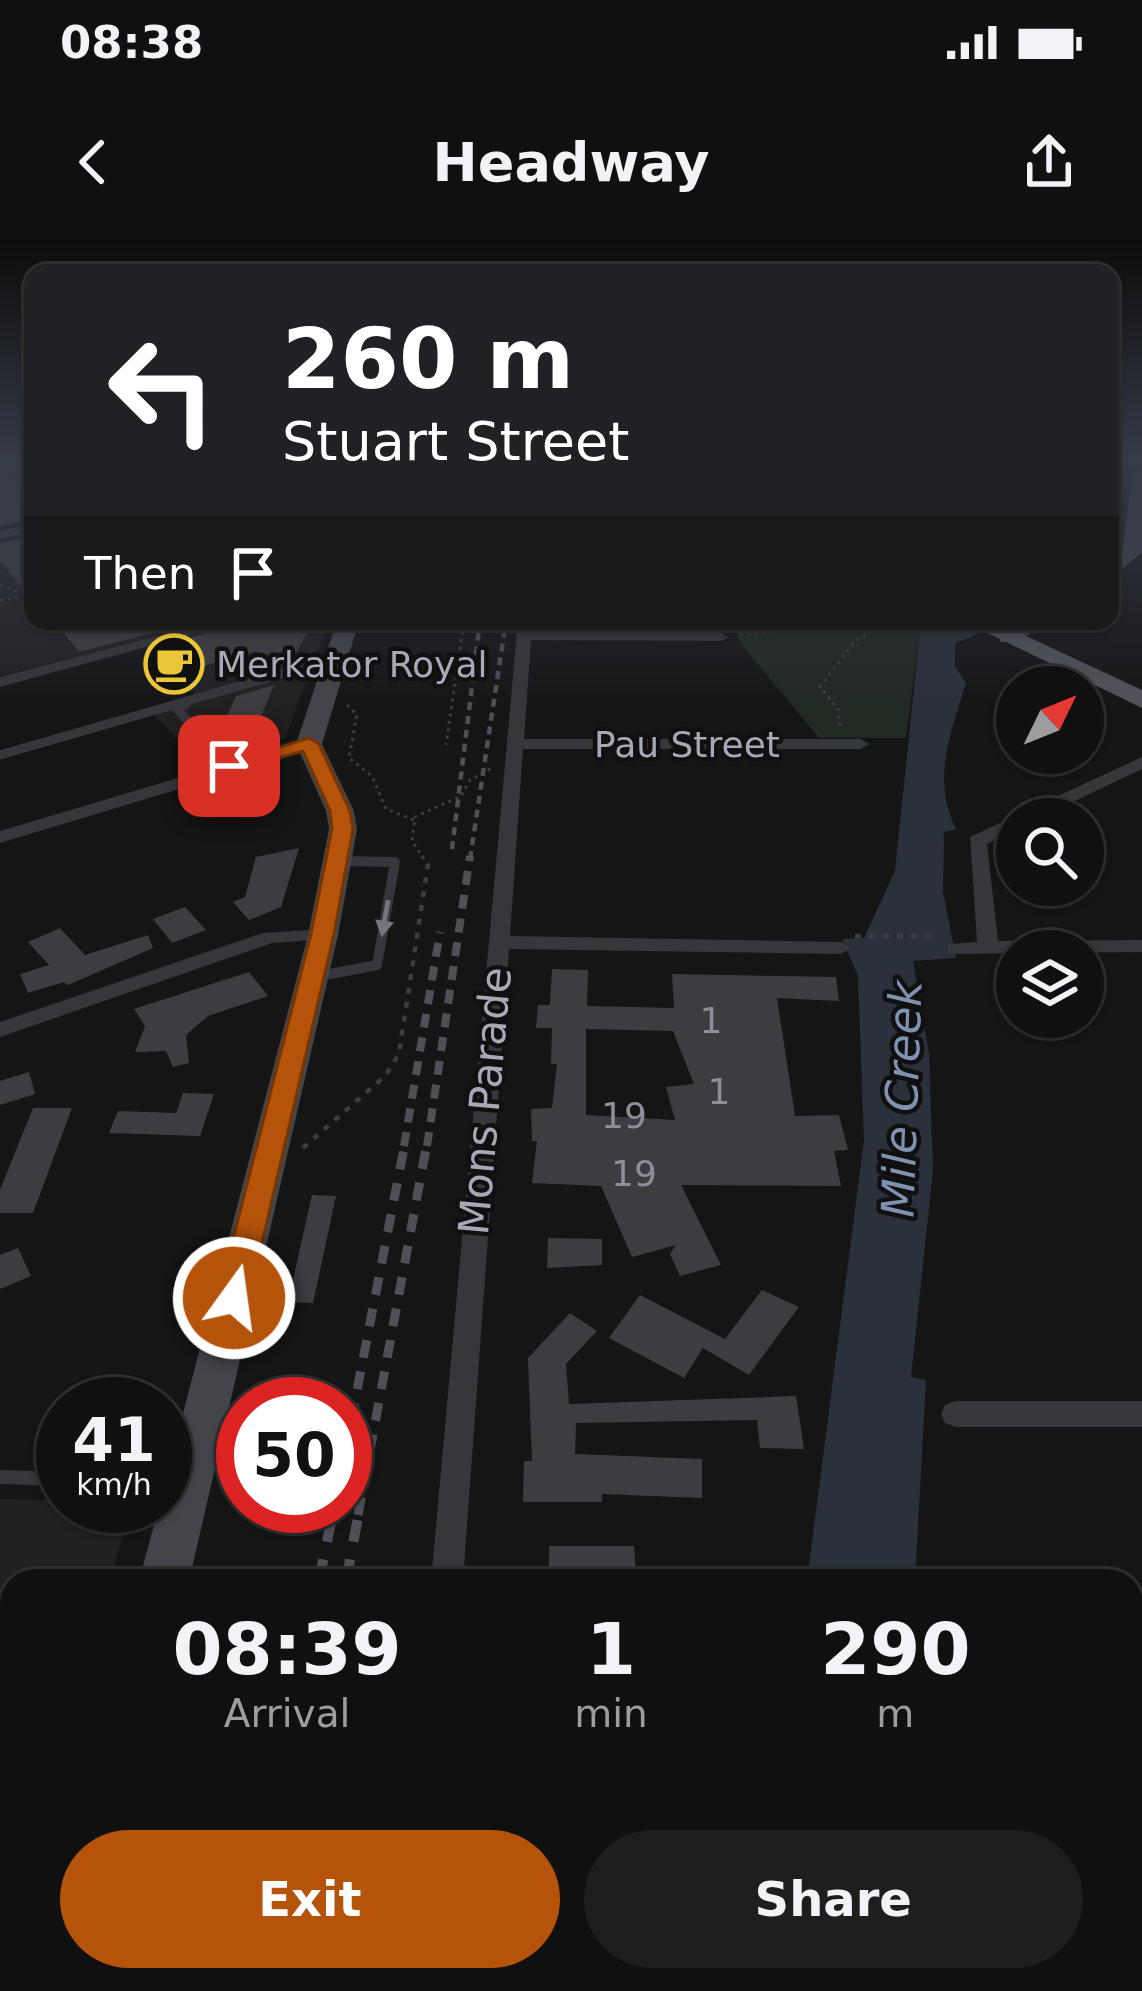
<!DOCTYPE html>
<style>
:root{--surface:#101010;--page:#1e1e1e;--text:#f1f3f6;--muted:#9c9d9f;--line:#303030;--accent:#b45309}
body{margin:0;font-family:"DejaVu Sans",sans-serif;background:var(--page);color:var(--text);height:100vh;display:flex;flex-direction:column;font-size:45px;white-space:nowrap}
*{box-sizing:border-box;margin:0}
p{font-size:39px;color:var(--muted)}
.icon{flex:none;width:66px;height:66px;fill:none;stroke:currentColor;stroke-width:2;stroke-linecap:round;stroke-linejoin:round}
.map{position:relative;flex:1;overflow:hidden}
.drawer{position:absolute;left:0px;top:1329px;width:1143px;height:423px;display:flex;flex-direction:column;background:var(--surface);border-radius:36px 36px 0 0;box-shadow:0 3px 9px #0004,0 0 0 3px var(--line)}
.drawer>*{flex:none}
.guide{position:absolute;left:24px;top:24px;width:1095px;height:366px;border-radius:24px;box-shadow:0 3px 9px #0004,0 0 0 3px var(--line);background:#202124;color:#fff;overflow:hidden}
.needle{width:78px;rotate:47deg}
.tools{position:absolute;left:996px;top:426px;display:grid;gap:24px}
.tools a{display:grid;place-items:center;width:108px;height:108px;border-radius:50%;background:var(--surface);box-shadow:0 3px 9px #0004,0 0 0 3px var(--line);font-size:60px}
.speed{position:absolute;left:36px;top:1137px;display:flex;gap:24px;font-size:60px;font-weight:700;text-align:center}
.speed>*{display:grid;place-content:center;width:156px;height:156px;border-radius:50%;background:var(--surface);box-shadow:0 3px 9px #0004,0 0 0 3px var(--line);line-height:1}
.speed small{font-size:30px;font-weight:400}
.speed .limit{border:18px solid #d22;background:#fff;color:#111}
.pin{position:absolute;display:grid;place-items:center;width:102px;height:102px;color:#fff;margin:-51px;border-radius:24px;box-shadow:0 6px 18px #0006}
.me{position:absolute;width:132px;margin:-66px;rotate:14deg;stroke-linejoin:round;filter:drop-shadow(0 0 9px #0008)}
.turn{display:flex;align-items:center;gap:42px;height:252px;padding:0 60px;font-size:54px}
.turn .icon{width:156px;height:156px;stroke-width:2.5}
.turn b{display:block;font-size:84px;line-height:102px}
.then{display:flex;align-items:center;height:114px;padding:0 60px;background:#0003;gap:24px;font-size:45px}
.eta{display:flex;justify-content:space-evenly;align-items:center;height:204px;text-align:center}
.eta b{font-size:72px;font-weight:600;line-height:84px}
.cta{display:flex;gap:24px;margin-top:auto;padding:24px 60px}
.cta a{flex:1;height:138px;border-radius:72px;background:var(--accent);color:#fff;font-size:48px;font-weight:600;line-height:138px;text-align:center}
.cta a+a{background:var(--page);color:var(--text)}
.status{display:flex;justify-content:space-between;align-items:center;height:84px;padding:0 60px;background:var(--surface);direction:ltr}
.status svg{height:33px;fill:currentColor}
header{display:flex;justify-content:space-between;align-items:center;height:156px;padding:0 60px;background:var(--surface);font-size:54px;font-weight:600}
.map>svg:first-child{display:block}
.built{fill:#212123}
.green{fill:#212923}
.water{fill:#2b313a}
.building{fill:#3c3d40;fill-rule:evenodd}
.lines{fill:none;stroke-linecap:round;stroke-linejoin:round}
.path-far2{stroke:#3c3d42;stroke-width:3;stroke-dasharray:3 4.5;stroke-linecap:butt}
.path-far1{stroke:#3c3d42;stroke-width:4.5;stroke-dasharray:6 8;stroke-linecap:butt}
.path{stroke:#3c3d42;stroke-width:6;stroke-dasharray:9 14;stroke-linecap:butt}
.lane-far2{stroke:#36363b;stroke-width:9}
.lane-far1{stroke:#36363b;stroke-width:10}
.lane{stroke:#36363b;stroke-width:14}
.street{fill:#36363b;fill-rule:evenodd}
.secondary{fill:#44454b;fill-rule:evenodd}
.primary{fill:#52535a;fill-rule:evenodd}
.rail-far3{stroke:#4f5056;stroke-width:4.5;stroke-dasharray:8 6;stroke-linecap:butt}
.rail-far2{stroke:#4f5056;stroke-width:8;stroke-dasharray:14 10;stroke-linecap:butt}
.rail-far1{stroke:#4f5056;stroke-width:9;stroke-dasharray:18 14;stroke-linecap:butt}
.rail{stroke:#4f5056;stroke-width:10;stroke-dasharray:22 18;stroke-linecap:butt}
.oneway{fill:#74757f}
.route{fill:#b45309;stroke:#753606;stroke-width:3}
.labels{text-anchor:middle;dominant-baseline:central;stroke-width:9;stroke-linejoin:round;paint-order:stroke}
.far-poi-label{font-size:36px;fill:#a7a9b6;stroke:#101011;text-anchor:start}
.far-street-label{font-size:36px;fill:#a7a9b6;stroke:#101011}
.number-label{font-size:36px;fill:#8c8e98}
.street-label{font-size:42px;fill:#a7a9b6;stroke:#101011}
.water-label{font-size:45px;font-style:italic;fill:#7f92b0;stroke:#101011}
</style>
<div class="status"><b>08:38</b><svg viewBox="0 0 49 12"><path d="M0 12V9h3v3zM5 12V6h3v6zM10 12V3h3v9zM15 12V0h3v12zM26 1h20v11H26zM47 4h2v5h-2z"/></svg></div>
<header><svg class="icon" aria-label="back" viewBox="0 0 24 24"><path d="M15 5l-7 7 7 7"/></svg>Headway<svg class="icon" aria-label="share" viewBox="0 0 24 24"><path d="M12 15V3M7 8l5-5 5 5M5 13v7h14v-7"/></svg></header>
<div class="map">
<svg width="1142" height="1751" viewBox="0 0 1142 1751">
<rect width="100%" height="100%" fill="#151516"/>
<g class="built">
<path d="M33 294V381H329L285 498 199 524 150 470 196 456 142 402 0 436V301Z"/>
<path d="M0 1259 63 1260V1266H131L110 1341H12V1528L0 1536Z"/>
</g>
<path class="green" d="M745 381H921L906 498H819L742 405 734 388Z"/>
<g class="water">
<path d="M921 381H985L978 394 955 403V427L966 443C951 492 931 540 956 589L944 592 943 652 956 718 913 721 929 814 933 930 911 1137 926 1140 915 1341H807L864 900 858 736 842 699 864 698 895 631Z"/>
<path d="M755 1740H891V1751H754Z"/>
</g>
<g class="building">
<path d="M13 222H33V280L0 286V225Z"/>
<path d="M33 297V362L0 321V303Z"/>
<path d="M90 381H199L79 412 60 388Z"/>
<path d="M245 381H269L270 389 282 385 307 392 297 412 288 410 283 424 246 435 257 411 174 434 150 410Z"/>
<path d="M274 445 248 508 228 512 216 499 236 456Z"/>
<path d="M299 608 281 667 249 680 233 662 245 657 256 617Z"/>
<path d="M185 667 206 690 172 703 153 679Z"/>
<path d="M60 688 85 715 148 695 153 708 68 745 64 742 28 753 20 734 49 725 28 702Z"/>
<path d="M552 729 588 730 587 766 674 768 672 734 836 737 839 761 777 758 795 876 839 875 848 910 834 911 841 946 681 945 721 1025 680 1036 670 1014 676 1005 632 1017 601 946 532 943 537 901H532L531 869 552 868 557 824H551L552 788H536L538 765H550ZM586 789 673 791 694 844 666 847 675 880 586 875Z"/>
<path d="M249 732 268 756 208 776 186 795 189 823 173 827 166 811 135 812 145 786 134 769Z"/>
<path d="M29 832 35 854 0 865V841Z"/>
<path d="M183 853 214 854 200 896 109 893 118 871 176 873Z"/>
<path d="M33 868H72L33 973H0V950Z"/>
<path d="M312 955 336 956 313 1063 288 1062Z"/>
<path d="M548 998 602 999V1025L547 1028Z"/>
<path d="M18 1008 31 1036 0 1049V1015Z"/>
<path d="M762 1050 799 1067 749 1135 703 1108 684 1138 609 1098 640 1055 725 1099Z"/>
<path d="M570 1073 597 1091 566 1124 569 1164 796 1156 804 1209 760 1208 757 1180 576 1183 575 1214 702 1219V1258L602 1254V1262H523L524 1221H532L528 1118Z"/>
<path d="M549 1306H634L636 1341H549Z"/>
</g>
<g class="lines">
<g class="path-far2">
<path d="M0 345 22 353"/>
<path d="M0 360 33 356"/>
<path d="M444 381 464 382 446 505"/>
<path d="M740 395 791 390 816 381"/>
<path d="M347 465 357 474 349 518 372 536 386 569 414 580"/>
<path d="M840 486 838 469 820 447 854 402 872 391 871 381"/>
<path d="M424 619 412 601 415 577 461 556 470 540 492 528"/>
</g>
<g class="path-far1">
<path d="M855 696H940"/>
<path d="M303 908 385 836 399 814 428 624 422 616"/>
</g>
<path class="path" d="M111 1751 114 1740"/>
<g class="lane-far2">
<path d="M186 465 176 468 229 526"/>
<path d="M0 515 336 418"/>
</g>
<path class="lane-far1" d="M315 737 377 725 395 622 338 621"/>
<path class="lane" d="M0 1237 63 1239"/>
<g class="street">
<path d="M33 284V292L0 299V291Z"/>
<path d="M217 381H241L0 447V437Z"/>
<path d="M518 381H532L531 392 721 393 728 397 721 401 531 400 524 499H861L869 504 861 509H523L510 696 841 702 851 708 841 714 509 709 463 1341H431Z"/>
<path d="M309 499 315 500V508L0 603V591Z"/>
<path d="M1142 517V529L1037 579H1017V589L987 604 998 701 1142 700V712L949 714 946 709 949 704 977 702 970 597Z"/>
<path d="M323 689 330 691 333 695 330 699 272 703 0 797V782L263 693Z"/>
<path d="M956 1161H1142V1187H956L945 1183 941 1174 945 1165Z"/>
<rect x="1131" y="1685" width="11" height="40"/>
<path d="M396 1740H436L435 1751H395Z"/>
</g>
<g class="secondary">
<path d="M1142 229V312L1110 340V323L1122 310 1133 234Z"/>
<path d="M337 381H359L322 504 354 571 357 589 338 695 189 1341H139L159 1266H165V1242L308 695 329 589 326 571 296 504Z"/>
<path d="M1023 381H1051L1016 402H1000V392Z"/>
<path d="M33 1740H93L91 1751H29Z"/>
</g>
<path class="primary" d="M963 381H994L1142 450V468Z"/>
<g class="rail-far3">
<path d="M452 609 480 381"/>
<path d="M470 619 506 381"/>
</g>
<g class="rail-far2">
<path d="M404 906 440 692"/>
<path d="M427 906 470 616"/>
</g>
<g class="rail-far1">
<path d="M345 1212 405 903"/>
<path d="M332 1275 334 1266"/>
<path d="M358 1275 427 903"/>
</g>
<g class="rail">
<path d="M319 1341 333 1272"/>
<path d="M346 1341 359 1272"/>
<path d="M238 1751 240 1740"/>
<path d="M269 1751 271 1740"/>
</g>
</g>
<defs><path id="oneway-solid" d="M-6-.8H1V-3.2L6.5 0L1 3.2V.8H-6Z" transform="scale(3)"/></defs>
<use class="oneway" href="#oneway-solid" transform="translate(385 678) rotate(100)"/>
<linearGradient id="sky" x2="0" y2="1"><stop stop-color="#0c0c0c"/><stop offset="0.47" stop-color="#353b47"/><stop offset="1" stop-color="#353b47" stop-opacity="0"/></linearGradient>
<rect width="1142" height="468" fill="url(#sky)"/>
<path class="route" d="M309 498 319 504 350 571 353 589 334 694 249 1058 245 1068 234 1071 223 1068 218 1058 311 694 332 589 330 571 303 511 229 532 219 526Z"/>
<defs>
<g id="cafe-ring" transform="scale(3)"><circle r="9.5" fill="#101011" stroke="#eac738" stroke-width="1.5"/><path d="M-5.5-4.5H6V0H3Q3 3.5 0 3.5H-2.5Q-5.5 3.5-5.5 0ZM3-3.2v2h1.7v-2ZM-6 4.5H4V6H-6Z" fill="#eac738"/></g>
</defs>
<g fill-rule="evenodd">
<use href="#cafe-ring" x="174" y="424"/>
</g>
<g class="labels">
<g class="far-poi-label">
<text x="216" y="424">Merkator Royal</text>
</g>
<g class="far-street-label">
<text x="687" y="504">Pau Street</text>
</g>
<g class="number-label">
<text x="711" y="780">1</text>
<text x="719" y="851">1</text>
<text x="624" y="875">19</text>
<text x="634" y="933">19</text>
</g>
<g class="street-label">
<text transform="translate(485 861) rotate(-85)">Mons Parade</text>
</g>
<g class="water-label">
<text transform="translate(902 859) rotate(-88)">Mile Creek</text>
</g>
</g>
</svg>
<div class="tools">
<a><svg class="needle" viewBox="-14 -14 28 28"><path d="M0-13l5 13h-10z" fill="#e53935"/><path d="M0 13l5-13h-10z" fill="#9c9d9f"/></svg></a>
<a><svg class="icon" aria-label="search" viewBox="0 0 24 24"><circle cx="10" cy="10" r="6"/><path d="M15 15l6 6"/></svg></a>
<a><svg class="icon" aria-label="layers" viewBox="0 0 24 24"><path d="M12 4l9 5-9 5-9-5zM3 14l9 5 9-5"/></svg></a>
</div>
<div class="speed"><div>41<small>km/h</small></div><div class="limit">50</div></div>
<div class="pin" style="left:229px;top:526px;background:#d93025"><svg class="icon" aria-label="arrive" viewBox="0 0 24 24"><path d="M6 21V4h12l-3 4 3 4H6"/></svg></div>
<svg class="me" style="left:234px;top:1058px" viewBox="-20 -20 40 40"><circle r="17" fill="#b45309" stroke="#fff" stroke-width="3"/><path d="M0-11L8 9 0 5-8 9z" fill="#fff"/></svg>
<div class="guide">
<div class="turn"><svg class="icon" aria-label="left" viewBox="0 0 24 24"><path d="M17 20v-9H6M10 6l-5 5 5 5"/></svg><div><b>260 m</b>Stuart Street</div></div>
<div class="then">Then<svg class="icon" aria-label="arrive" viewBox="0 0 24 24"><path d="M6 21V4h12l-3 4 3 4H6"/></svg></div>
</div>
<section class="drawer">
<div class="eta">
<div><b>08:39</b><p>Arrival</p></div>
<div><b>1</b><p>min</p></div>
<div><b>290</b><p>m</p></div>
</div>
<div class="cta"><a>Exit</a><a>Share</a></div>
</section>
</div>
